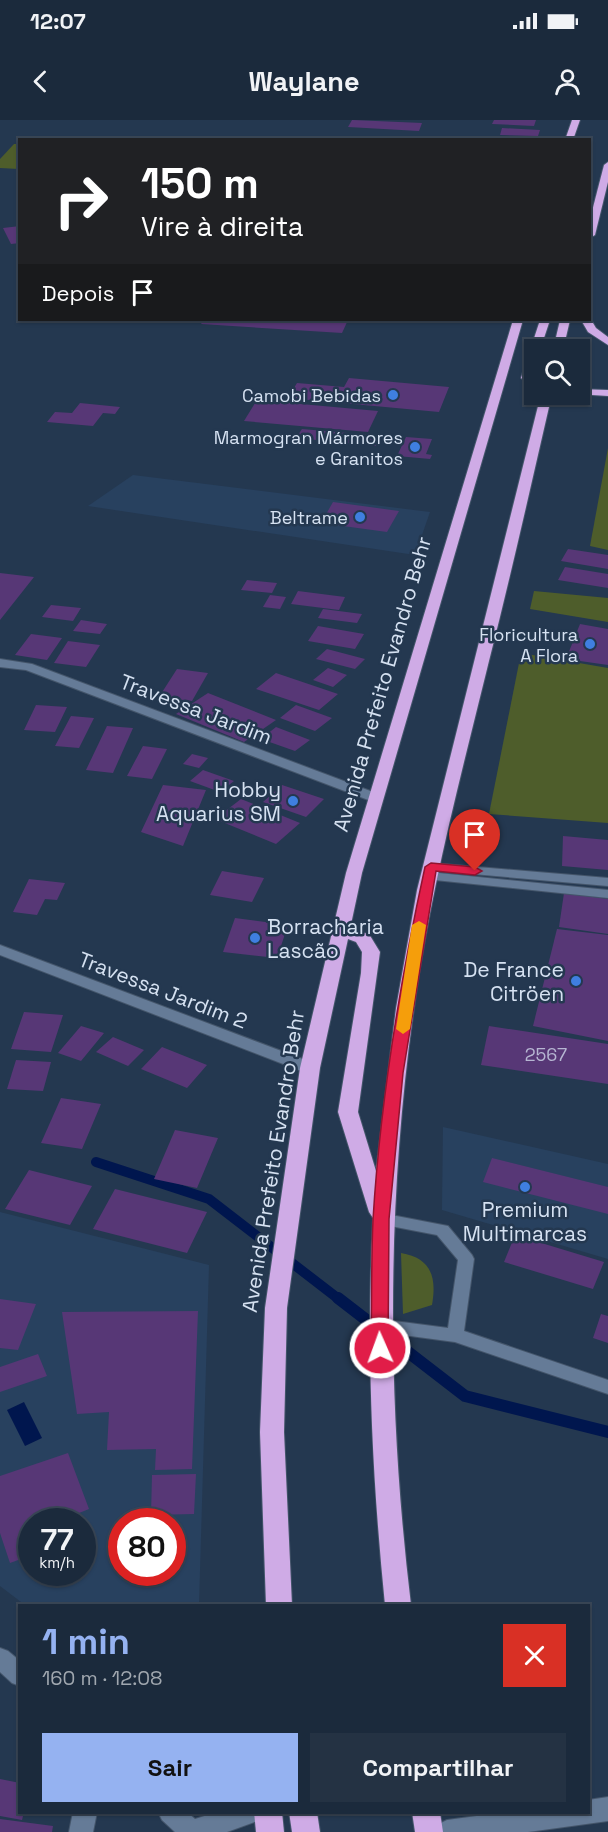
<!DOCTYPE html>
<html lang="pt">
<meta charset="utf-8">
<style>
:root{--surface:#1b2a3c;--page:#243243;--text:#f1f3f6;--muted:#a0a7af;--line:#394656;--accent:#95b2f1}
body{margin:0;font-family:"Space Grotesk",sans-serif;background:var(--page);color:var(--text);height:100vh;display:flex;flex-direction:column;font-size:22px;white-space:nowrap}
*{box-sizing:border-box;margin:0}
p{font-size:20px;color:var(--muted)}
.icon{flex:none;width:33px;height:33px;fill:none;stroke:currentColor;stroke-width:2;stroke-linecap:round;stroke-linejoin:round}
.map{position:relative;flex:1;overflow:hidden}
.drawer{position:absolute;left:18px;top:1484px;width:572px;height:210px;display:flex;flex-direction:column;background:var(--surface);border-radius:0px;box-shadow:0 2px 4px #0004,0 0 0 2px var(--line)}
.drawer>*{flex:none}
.banner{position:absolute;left:18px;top:18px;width:573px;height:183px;border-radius:0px;box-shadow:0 2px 4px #0004,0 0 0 2px var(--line);background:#202124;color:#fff;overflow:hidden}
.tools{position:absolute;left:524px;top:219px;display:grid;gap:12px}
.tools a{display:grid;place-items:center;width:66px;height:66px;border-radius:0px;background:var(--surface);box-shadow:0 2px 4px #0004,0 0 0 2px var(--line);font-size:30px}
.speed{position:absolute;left:18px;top:1388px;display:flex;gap:12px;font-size:30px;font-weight:700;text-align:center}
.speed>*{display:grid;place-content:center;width:78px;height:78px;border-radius:50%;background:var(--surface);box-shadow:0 2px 4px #0004,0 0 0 2px var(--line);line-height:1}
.speed small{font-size:15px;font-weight:400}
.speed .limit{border:9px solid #d22;background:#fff;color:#111}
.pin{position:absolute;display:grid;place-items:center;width:51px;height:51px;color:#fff;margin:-62px -26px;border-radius:50% 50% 50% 0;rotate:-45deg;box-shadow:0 0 6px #0007}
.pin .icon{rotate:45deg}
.me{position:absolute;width:66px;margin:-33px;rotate:358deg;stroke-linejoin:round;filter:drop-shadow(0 0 4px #0008)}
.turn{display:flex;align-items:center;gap:21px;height:126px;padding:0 24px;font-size:27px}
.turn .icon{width:78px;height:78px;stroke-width:2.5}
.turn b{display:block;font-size:42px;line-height:51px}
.then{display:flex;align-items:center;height:57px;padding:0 24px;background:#0003;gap:12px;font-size:22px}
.round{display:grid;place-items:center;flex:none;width:63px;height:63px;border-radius:0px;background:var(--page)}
.head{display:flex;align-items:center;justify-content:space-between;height:102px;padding:0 24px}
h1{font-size:36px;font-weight:600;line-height:45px;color:var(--accent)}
.button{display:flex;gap:12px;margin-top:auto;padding:12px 24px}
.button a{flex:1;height:69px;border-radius:0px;background:var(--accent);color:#111;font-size:24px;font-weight:600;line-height:69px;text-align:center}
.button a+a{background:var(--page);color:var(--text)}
.status{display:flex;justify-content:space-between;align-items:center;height:42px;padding:0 30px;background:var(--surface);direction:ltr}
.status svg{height:16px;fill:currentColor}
header{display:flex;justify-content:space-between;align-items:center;height:78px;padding:0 24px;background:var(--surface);font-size:27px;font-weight:600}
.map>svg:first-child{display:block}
.built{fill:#28415f;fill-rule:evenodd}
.green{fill:#4e5d2b}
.water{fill:#00164e}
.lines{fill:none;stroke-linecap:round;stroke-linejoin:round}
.stream-far1{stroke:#00164e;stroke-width:10}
.stream{stroke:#00164e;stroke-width:12}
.building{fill:#573776}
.lane-casing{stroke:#44556a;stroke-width:2}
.street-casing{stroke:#44556a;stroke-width:2}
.highway-casing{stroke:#44556a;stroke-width:2}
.lane{fill:#657b97;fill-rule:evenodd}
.street{fill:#657b97;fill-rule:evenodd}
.highway{fill:#cfabe6;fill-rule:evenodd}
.route{fill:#e11d48;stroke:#92132f;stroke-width:1.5}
.slow{fill:#f59e0b}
.shop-dot{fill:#3f7fe0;stroke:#243850;stroke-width:2}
.labels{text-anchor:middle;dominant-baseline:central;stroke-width:5;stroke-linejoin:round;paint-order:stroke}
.far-poi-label{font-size:18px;fill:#d5e1f1;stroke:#243850;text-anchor:end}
.number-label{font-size:18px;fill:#b6b6d2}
.street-label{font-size:21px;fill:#d5e1f1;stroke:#243850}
.poi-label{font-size:21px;fill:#d5e1f1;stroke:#243850;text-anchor:end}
</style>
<div class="status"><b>12:07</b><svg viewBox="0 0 49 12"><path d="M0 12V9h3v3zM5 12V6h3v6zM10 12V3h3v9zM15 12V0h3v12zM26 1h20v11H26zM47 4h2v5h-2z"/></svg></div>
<header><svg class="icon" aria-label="back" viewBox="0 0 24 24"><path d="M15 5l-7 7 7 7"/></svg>Waylane<svg class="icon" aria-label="person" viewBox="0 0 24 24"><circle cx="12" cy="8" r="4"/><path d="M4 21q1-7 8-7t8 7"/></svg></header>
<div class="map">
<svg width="608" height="1712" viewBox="0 0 608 1712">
<rect width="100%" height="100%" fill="#243850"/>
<g class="built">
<path d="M133 355 430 392 415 435 88 386Z"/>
<path d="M443 1007 608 1044V1139L442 1090Z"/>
<path d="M0 1092 209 1145 199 1485H25L0 1466ZM32 1401H82V1452H32ZM122 1401H172V1452H122Z"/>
</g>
<g class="green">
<path d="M14 24H19V49L0 48V39Z"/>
<path d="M608 328V430L590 426Z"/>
<path d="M534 471 608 478V502L530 489Z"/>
<path d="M521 533 608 548V703L489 694Z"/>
<path d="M401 1133C431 1138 437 1157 432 1185L403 1194Z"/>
</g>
<path class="water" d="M24 1282 42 1318 25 1326 7 1290Z"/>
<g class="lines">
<path class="stream-far1" d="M96 1042 209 1079 340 1180"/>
<path class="stream" d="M338 1178 465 1276 608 1312"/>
</g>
<g class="building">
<path d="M352 0H353L422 3 419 11 348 7Z"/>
<path d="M494 0H536L534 6 492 4Z"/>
<path d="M502 8 540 10 538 16 500 15Z"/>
<path d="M20 106V123L11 124 3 108Z"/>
<path d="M204 200H348L342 213 201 204Z"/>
<path d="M349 258 449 267 439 292 288 278 297 263 344 267Z"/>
<path d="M257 280 378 291 368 312 244 301Z"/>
<path d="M80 283 120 287 115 294 103 293 93 306 47 302 55 292 72 293Z"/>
<path d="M302 309 382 316 377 326 296 318Z"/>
<path d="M406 317 432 319 426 334 432 335 430 339 397 336Z"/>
<path d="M333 382 399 391 387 412 321 403Z"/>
<path d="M568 429 608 435V449L561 441Z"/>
<path d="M565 447 608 454V468L558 460Z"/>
<path d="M0 453 34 457 0 500Z"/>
<path d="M247 460 277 463 272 473 241 470Z"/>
<path d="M298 471 345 477 339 490 291 484Z"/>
<path d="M270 475 286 477 280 489 263 487Z"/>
<path d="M51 485 81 488 73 501 42 497Z"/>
<path d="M323 489 362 494 357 503 318 498Z"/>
<path d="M81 500 107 504 100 514 73 511Z"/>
<path d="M580 504 608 509V545L566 539Z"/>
<path d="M318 506 364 514 355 529 308 521Z"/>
<path d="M31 514 62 518 47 540 15 535Z"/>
<path d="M68 521 100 525 86 547 54 543Z"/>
<path d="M327 529 365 539 355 549 316 539Z"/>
<path d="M328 548 347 555 333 567 313 560Z"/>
<path d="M177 549 208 553 192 581 159 577Z"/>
<path d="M276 553 338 574 319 590 256 569Z"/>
<path d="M208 573 276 600 244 622 176 594Z"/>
<path d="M36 585 67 587 55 612 24 610Z"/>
<path d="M296 585 332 598 315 611 280 598Z"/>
<path d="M71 596 94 598 79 628 55 626Z"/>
<path d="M107 606 133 608 113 653 86 650Z"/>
<path d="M276 607 310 620 295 631 261 619Z"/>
<path d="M143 626 167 629 152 659 127 656Z"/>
<path d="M192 634 208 638 199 648 183 644Z"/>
<path d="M203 650 234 661 220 672 190 661Z"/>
<path d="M163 665 206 670 183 726 141 712Z"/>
<path d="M282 665 324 679 306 697 263 682Z"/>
<path d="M241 679 300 703 276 724 215 699Z"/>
<path d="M563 716 608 720V750L562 746Z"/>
<path d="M222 751 264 758 252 782 210 775Z"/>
<path d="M29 759 65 763 57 780 45 779 37 795 13 792Z"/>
<path d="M564 773 608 779V814L559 807Z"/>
<path d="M235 798 288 805 277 838 223 832Z"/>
<path d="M557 809 608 815V921L533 906Z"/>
<path d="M24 892 63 895 51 932 11 929Z"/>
<path d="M81 906 104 913 81 941 58 933Z"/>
<path d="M489 906 608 924V964L481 945Z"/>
<path d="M113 917 144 930 128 946 96 932Z"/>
<path d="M162 927 207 945 187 968 141 949Z"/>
<path d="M16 940 51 942 43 971 7 969Z"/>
<path d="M61 978 101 984 82 1029 41 1023Z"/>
<path d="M175 1010 218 1018 197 1068 154 1059Z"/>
<path d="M492 1038 608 1067V1094L483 1062Z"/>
<path d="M29 1050 92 1066 70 1105 5 1089Z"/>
<path d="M115 1069 207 1092 187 1133 93 1109Z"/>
<path d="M515 1115 604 1142 593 1169 504 1142Z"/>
<path d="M0 1179 36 1184 18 1230 0 1228Z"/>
<path d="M198 1191 192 1349 155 1350 156 1329 107 1330 109 1292 77 1294 62 1192Z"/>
<path d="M601 1194 608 1196V1223L593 1218Z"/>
<path d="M38 1234 47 1256 0 1272V1247Z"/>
<path d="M68 1333 89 1389 59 1401H32V1435L10 1443 0 1413V1356Z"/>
<path d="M196 1354 194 1394 151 1395 152 1355Z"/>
<path d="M0 1659 20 1663V1692H24L22 1700 0 1696Z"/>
<path d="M0 1699 53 1706 52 1712H0Z"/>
</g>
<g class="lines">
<g class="lane-casing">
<g id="lane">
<path d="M431 743 608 758V766L427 750 425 747 427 744Z"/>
<path d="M429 752 608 770V778L425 759 423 756 425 753Z"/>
<path d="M381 1093 448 1106 472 1135 474 1139 464 1211 608 1260V1274L455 1222 373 1211 371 1206 373 1201 379 1199 448 1208 458 1140 437 1115 375 1103 373 1099 375 1095Z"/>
</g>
</g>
<g class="street-casing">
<g id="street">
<path d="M0 539 32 544 381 675 383 678 376 682 371 681 26 550 0 547Z"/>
<path d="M0 825 316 944 318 948 316 952H304L0 835Z"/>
<path d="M0 1528 8 1531 20 1541V1566L12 1563 0 1552Z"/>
<path d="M608 1677V1701L528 1712H435L439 1704 447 1700 506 1692H588V1680Z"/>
<path d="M73 1692H97L93 1712H69Z"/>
<path d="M158 1692H187L195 1699 217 1692H264L260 1700 227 1712H175L162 1700Z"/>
</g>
</g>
<g class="highway-casing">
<g id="highway">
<path d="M572 0H580L573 20H565Z"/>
<path d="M608 42V62L595 115 590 118V99L604 45Z"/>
<path d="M590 198 596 208 608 217V225L588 212 581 200Z"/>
<path d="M513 200H523L362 753 350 809 369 814 380 832 358 992 376 1051 396 888 417 770 541 274H552C531 365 511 455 488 545 460 659 430 772 414 888 386 1087 387 1286 411 1485H385C372 1356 366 1228 373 1098L369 1092 338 992 361 853 362 832 356 822 348 819 320 948 287 1188 284 1312 292 1485H266L260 1312 265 1188 300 948 346 753Z"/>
<path d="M540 200H550L540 230H534L532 257 534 267 521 258Z"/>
<path d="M560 200H570L563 230H553Z"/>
<path d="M579 269 608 270V276L576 274H579Z"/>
<path d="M254 1692H282L284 1712H256Z"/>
<path d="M289 1692H317L320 1712H292Z"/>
<path d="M412 1692H440L443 1712H415Z"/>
</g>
</g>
<use href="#lane" class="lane"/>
<use href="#street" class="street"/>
<use href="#highway" class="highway"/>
</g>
<path class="route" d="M431 743 475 747 482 751 475 755 436 751 403 953 389 1099 388 1228 386 1233H374L371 1228C372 1186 371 1143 373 1100 380 982 400 862 425 747Z"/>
<path class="slow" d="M419 801 426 805 410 909 403 914 396 909 412 805Z"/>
<g class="shop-dot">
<circle cx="393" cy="275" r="6"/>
<circle cx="415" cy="327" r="6"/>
<circle cx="360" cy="397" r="6"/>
<circle cx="590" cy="524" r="6"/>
<circle cx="293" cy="681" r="6"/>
<circle cx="255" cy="818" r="6"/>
<circle cx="576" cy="861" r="6"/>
<circle cx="525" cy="1067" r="6"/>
</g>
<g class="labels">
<g class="far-poi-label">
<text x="381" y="275">Camobi Bebidas</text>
<text x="403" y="317">Marmogran Mármores<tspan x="403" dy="21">e Granitos</tspan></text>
<text x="348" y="397">Beltrame</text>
<text x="578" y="514">Floricultura<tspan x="578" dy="21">A Flora</tspan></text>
</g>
<g class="number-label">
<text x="546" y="934">2567</text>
</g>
<g class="street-label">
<text transform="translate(382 564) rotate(-74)">Avenida Prefeito Evandro Behr</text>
<text transform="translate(196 589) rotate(21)">Travessa Jardim</text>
<text transform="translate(163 870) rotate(21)">Travessa Jardim 2</text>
<text transform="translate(273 1041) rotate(-81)">Avenida Prefeito Evandro Behr</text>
</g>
<g class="poi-label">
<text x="281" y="669">Hobby<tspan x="281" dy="24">Aquarius SM</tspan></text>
<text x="267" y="806" text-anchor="start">Borracharia<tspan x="267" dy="24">Lascão</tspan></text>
<text x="564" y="849">De France<tspan x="564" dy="24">Citröen</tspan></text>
<text x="525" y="1089" text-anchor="middle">Premium<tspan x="525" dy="24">Multimarcas</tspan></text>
</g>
</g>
</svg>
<div class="tools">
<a><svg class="icon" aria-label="search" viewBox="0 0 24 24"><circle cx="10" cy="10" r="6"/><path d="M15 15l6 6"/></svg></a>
</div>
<div class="speed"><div>77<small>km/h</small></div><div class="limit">80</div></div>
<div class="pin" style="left:475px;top:751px;background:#d93025"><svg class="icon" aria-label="arrive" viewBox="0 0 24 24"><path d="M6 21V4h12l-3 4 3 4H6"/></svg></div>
<svg class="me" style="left:380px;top:1228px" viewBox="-20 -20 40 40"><circle r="17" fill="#e11d48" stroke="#fff" stroke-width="3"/><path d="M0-11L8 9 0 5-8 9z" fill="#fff"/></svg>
<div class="banner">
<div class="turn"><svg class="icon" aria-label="right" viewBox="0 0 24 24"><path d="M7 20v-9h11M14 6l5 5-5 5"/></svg><div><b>150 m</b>Vire à direita</div></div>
<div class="then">Depois<svg class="icon" aria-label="arrive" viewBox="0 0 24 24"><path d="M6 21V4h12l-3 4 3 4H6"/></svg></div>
</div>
<section class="drawer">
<div class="head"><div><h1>1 min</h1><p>160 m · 12:08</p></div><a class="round" style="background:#d93025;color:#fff"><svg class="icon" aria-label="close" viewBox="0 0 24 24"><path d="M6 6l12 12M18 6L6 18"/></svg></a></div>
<div class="button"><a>Sair</a><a>Compartilhar</a></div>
</section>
</div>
